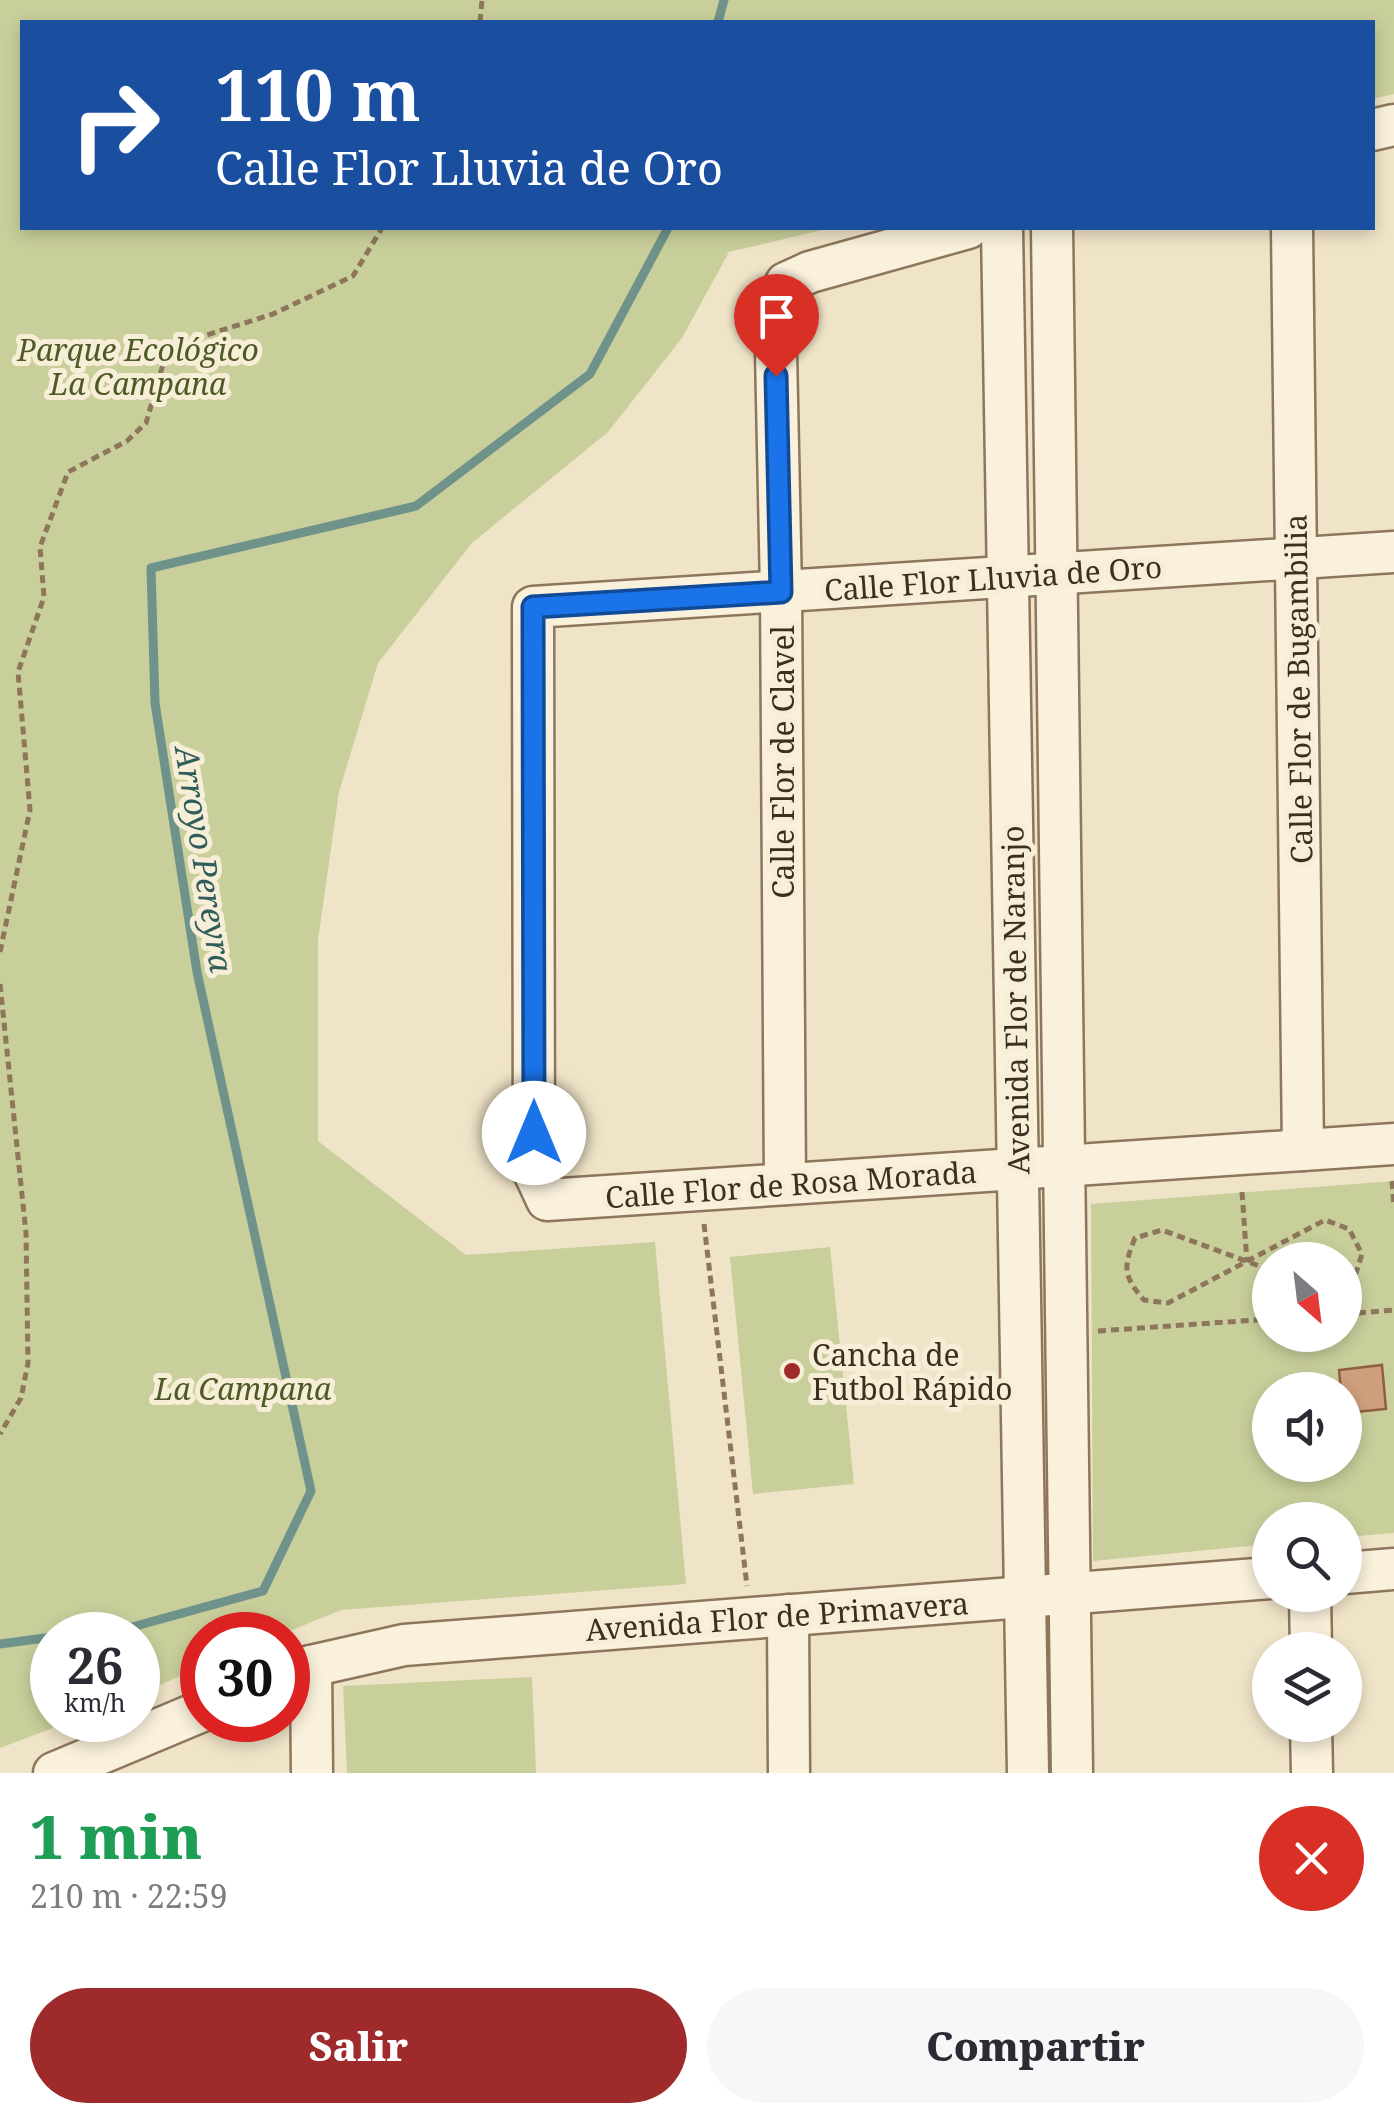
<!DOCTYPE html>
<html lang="es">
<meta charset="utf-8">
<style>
:root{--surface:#fff;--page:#f7f7f7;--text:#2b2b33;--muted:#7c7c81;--accent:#9e2a2b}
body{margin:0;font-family:"Noto Serif",serif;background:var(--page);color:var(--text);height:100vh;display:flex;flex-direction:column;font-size:38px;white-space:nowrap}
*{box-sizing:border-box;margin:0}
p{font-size:32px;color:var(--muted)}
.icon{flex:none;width:55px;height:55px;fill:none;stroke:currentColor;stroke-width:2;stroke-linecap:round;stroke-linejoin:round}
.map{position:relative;height:1773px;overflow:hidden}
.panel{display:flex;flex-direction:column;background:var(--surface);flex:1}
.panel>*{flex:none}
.banner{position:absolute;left:20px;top:20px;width:1355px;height:210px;border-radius:0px;box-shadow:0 5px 15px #0003;background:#1a4fa0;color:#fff;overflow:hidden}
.needle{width:65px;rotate:152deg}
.fabs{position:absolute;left:1252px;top:1242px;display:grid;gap:20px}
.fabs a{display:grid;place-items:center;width:110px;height:110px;border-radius:50%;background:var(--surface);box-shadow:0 5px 15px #0003;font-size:50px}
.speed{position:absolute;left:30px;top:1612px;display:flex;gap:20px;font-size:50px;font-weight:700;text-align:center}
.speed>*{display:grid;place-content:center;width:130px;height:130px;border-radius:50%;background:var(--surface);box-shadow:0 5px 15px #0003;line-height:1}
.speed small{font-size:25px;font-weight:400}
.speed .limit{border:15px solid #d22;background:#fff;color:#111}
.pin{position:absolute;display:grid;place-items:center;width:85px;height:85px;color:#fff;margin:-102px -42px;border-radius:50% 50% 50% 0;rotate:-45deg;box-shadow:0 0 10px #0007}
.pin .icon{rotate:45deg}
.me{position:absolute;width:110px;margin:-55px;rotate:0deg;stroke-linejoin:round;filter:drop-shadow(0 0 8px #0008)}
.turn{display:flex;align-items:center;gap:35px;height:210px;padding:0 30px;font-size:45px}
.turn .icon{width:130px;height:130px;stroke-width:2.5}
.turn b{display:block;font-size:70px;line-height:85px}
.round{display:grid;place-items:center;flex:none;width:105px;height:105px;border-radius:52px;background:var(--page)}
.headline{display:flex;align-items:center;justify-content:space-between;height:170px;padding:0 30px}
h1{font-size:60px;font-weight:800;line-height:75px;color:#1e9e55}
.button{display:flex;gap:20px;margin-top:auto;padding:20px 30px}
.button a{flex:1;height:115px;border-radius:60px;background:var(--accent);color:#fff;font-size:40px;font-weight:800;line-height:115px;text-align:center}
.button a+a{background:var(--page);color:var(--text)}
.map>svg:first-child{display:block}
.green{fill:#c9cf9b;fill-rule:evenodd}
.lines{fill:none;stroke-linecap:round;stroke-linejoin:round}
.stream{stroke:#6f938a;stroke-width:9}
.building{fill:#cf9f7d;stroke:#8d5f41;stroke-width:2.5}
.minor-casing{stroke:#8d765c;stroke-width:45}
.path{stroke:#8d765c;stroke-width:5;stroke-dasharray:8 5;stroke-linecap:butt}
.minor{stroke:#faf1dc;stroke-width:40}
.route-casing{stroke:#114b97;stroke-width:25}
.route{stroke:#1a73e8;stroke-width:18}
.poi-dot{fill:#9e2a2b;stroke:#f7eed8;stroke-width:4}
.labels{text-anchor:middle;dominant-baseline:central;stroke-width:10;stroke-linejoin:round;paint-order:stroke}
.park-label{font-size:30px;font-style:italic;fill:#4d5a26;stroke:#f7eed8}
.street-label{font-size:30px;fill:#3d2e20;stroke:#f7eed8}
.poi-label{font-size:30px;fill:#3d2e20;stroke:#f7eed8;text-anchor:start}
.water-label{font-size:32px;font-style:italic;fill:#2f5d5a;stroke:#f7eed8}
</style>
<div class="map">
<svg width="1394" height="1773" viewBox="0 0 1394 1773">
<rect width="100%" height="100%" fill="#f0e4c8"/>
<g class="green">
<path d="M0 0H1394V94L1373 99 1372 22H22V228H831L729 252 682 338 608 432 472 543 378 663 339 792 318 940V1141L466 1255 655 1242 686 1584 341 1610 280 1635H202V1667L138 1694V1635H52V1720H74L0 1748Z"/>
<path d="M1394 1181V1533L1345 1537V1520H1270V1544L1093 1561 1091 1204ZM1270 1260H1345V1335H1270ZM1270 1390H1345V1465H1270Z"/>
<path d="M830 1247 854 1484 753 1494 730 1257Z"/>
<path d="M532 1677 536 1773H347L343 1686Z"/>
</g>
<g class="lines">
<g class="stream">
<path d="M718 22 724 0"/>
<path d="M67 1635 132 1627 263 1591 311 1491 197 972 155 703 151 568 416 506 590 374 668 228"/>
<path d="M0 1644 52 1637"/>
</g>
</g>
<path class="building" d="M1382 1365 1386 1409 1345 1413V1390H1341L1339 1370Z"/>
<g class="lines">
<g class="minor-casing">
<g id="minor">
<path d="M1372 130 1394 125"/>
<path d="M1002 228 1028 1773"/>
<path d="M1052 228 1072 1773"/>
<path d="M1292 228 1303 1150"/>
<path d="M1394 552 533 607 534 1172 547 1200 1394 1144"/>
<path d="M785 1184 781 591 775 304 786 283 810 272 968 228"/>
<path d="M1345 1573 1394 1569"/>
<path d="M1310 1595 1311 1650"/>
<path d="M788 1615 789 1773"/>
<path d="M311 1666 312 1773"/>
<path d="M288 1676 311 1666 404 1645 1270 1578"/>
<path d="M1311 1725 1312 1773"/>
<path d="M54 1773 202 1711"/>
</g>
</g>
<g class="path">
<path d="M480 22 482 0"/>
<path d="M0 952 30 810 18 672 44 597 40 547 68 472 127 441 146 423 164 361 191 340 273 314 353 276 382 228"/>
<path d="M0 984 26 1233 28 1363 21 1398 0 1434"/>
<path d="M1392 1181 1394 1207"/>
<path d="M1242 1192 1247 1262"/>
<path d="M704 1224 747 1586"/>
<path d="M1270 1270 1162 1230 1135 1238C1123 1267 1123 1276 1144 1300L1168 1303 1325 1220 1349 1229 1362 1254 1354 1279 1345 1284"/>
<path d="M1345 1314 1394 1310"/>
<path d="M1098 1331 1270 1319"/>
</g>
<use href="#minor" class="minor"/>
</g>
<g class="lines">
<g class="route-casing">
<path id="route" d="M534 1133 533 607 781 592 776 376"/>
</g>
<use href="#route" class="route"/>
</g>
<circle class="poi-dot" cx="792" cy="1371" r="10"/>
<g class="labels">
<g class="park-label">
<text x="138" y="349">Parque Ecológico<tspan x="138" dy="34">La Campana</tspan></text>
<text x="243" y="1388">La Campana</text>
</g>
<g class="street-label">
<text transform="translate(993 578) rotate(-4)">Calle Flor Lluvia de Oro</text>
<text transform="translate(1298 689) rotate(-91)">Calle Flor de Bugambilia</text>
<text transform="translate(782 762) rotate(-90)">Calle Flor de Clavel</text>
<text transform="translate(1015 1000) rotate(-91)">Avenida Flor de Naranjo</text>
<text transform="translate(791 1184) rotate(-4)">Calle Flor de Rosa Morada</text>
<text transform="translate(777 1616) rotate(-4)">Avenida Flor de Primavera</text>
</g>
<g class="poi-label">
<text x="812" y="1354">Cancha de<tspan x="812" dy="34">Futbol Rápido</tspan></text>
</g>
<g class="water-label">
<text transform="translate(205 859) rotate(81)">Arroyo Pereyra</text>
</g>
</g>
</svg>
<div class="fabs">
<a><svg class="needle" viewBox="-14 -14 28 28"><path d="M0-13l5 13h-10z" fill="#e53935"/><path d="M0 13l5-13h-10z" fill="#7c7c81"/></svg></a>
<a><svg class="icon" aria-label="sound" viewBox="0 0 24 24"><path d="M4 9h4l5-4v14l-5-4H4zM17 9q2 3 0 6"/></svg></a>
<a><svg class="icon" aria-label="search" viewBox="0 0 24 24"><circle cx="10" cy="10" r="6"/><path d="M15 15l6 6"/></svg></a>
<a><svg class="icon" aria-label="layers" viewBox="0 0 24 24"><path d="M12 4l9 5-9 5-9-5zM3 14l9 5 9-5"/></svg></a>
</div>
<div class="speed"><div>26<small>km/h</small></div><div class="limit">30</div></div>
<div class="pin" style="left:776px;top:376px;background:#d93025"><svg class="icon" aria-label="arrive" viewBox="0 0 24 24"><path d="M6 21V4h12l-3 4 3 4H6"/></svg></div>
<svg class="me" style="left:534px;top:1133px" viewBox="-20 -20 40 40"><circle r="19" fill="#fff"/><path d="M0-13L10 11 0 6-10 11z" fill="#1a73e8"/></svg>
<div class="banner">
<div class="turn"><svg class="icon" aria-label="right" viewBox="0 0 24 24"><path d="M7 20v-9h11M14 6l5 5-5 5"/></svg><div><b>110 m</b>Calle Flor Lluvia de Oro</div></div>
</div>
</div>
<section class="panel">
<div class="headline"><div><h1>1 min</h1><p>210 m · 22:59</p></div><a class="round" style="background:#d93025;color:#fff"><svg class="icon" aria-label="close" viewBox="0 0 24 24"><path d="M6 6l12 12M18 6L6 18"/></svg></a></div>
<div class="button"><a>Salir</a><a>Compartir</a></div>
</section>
